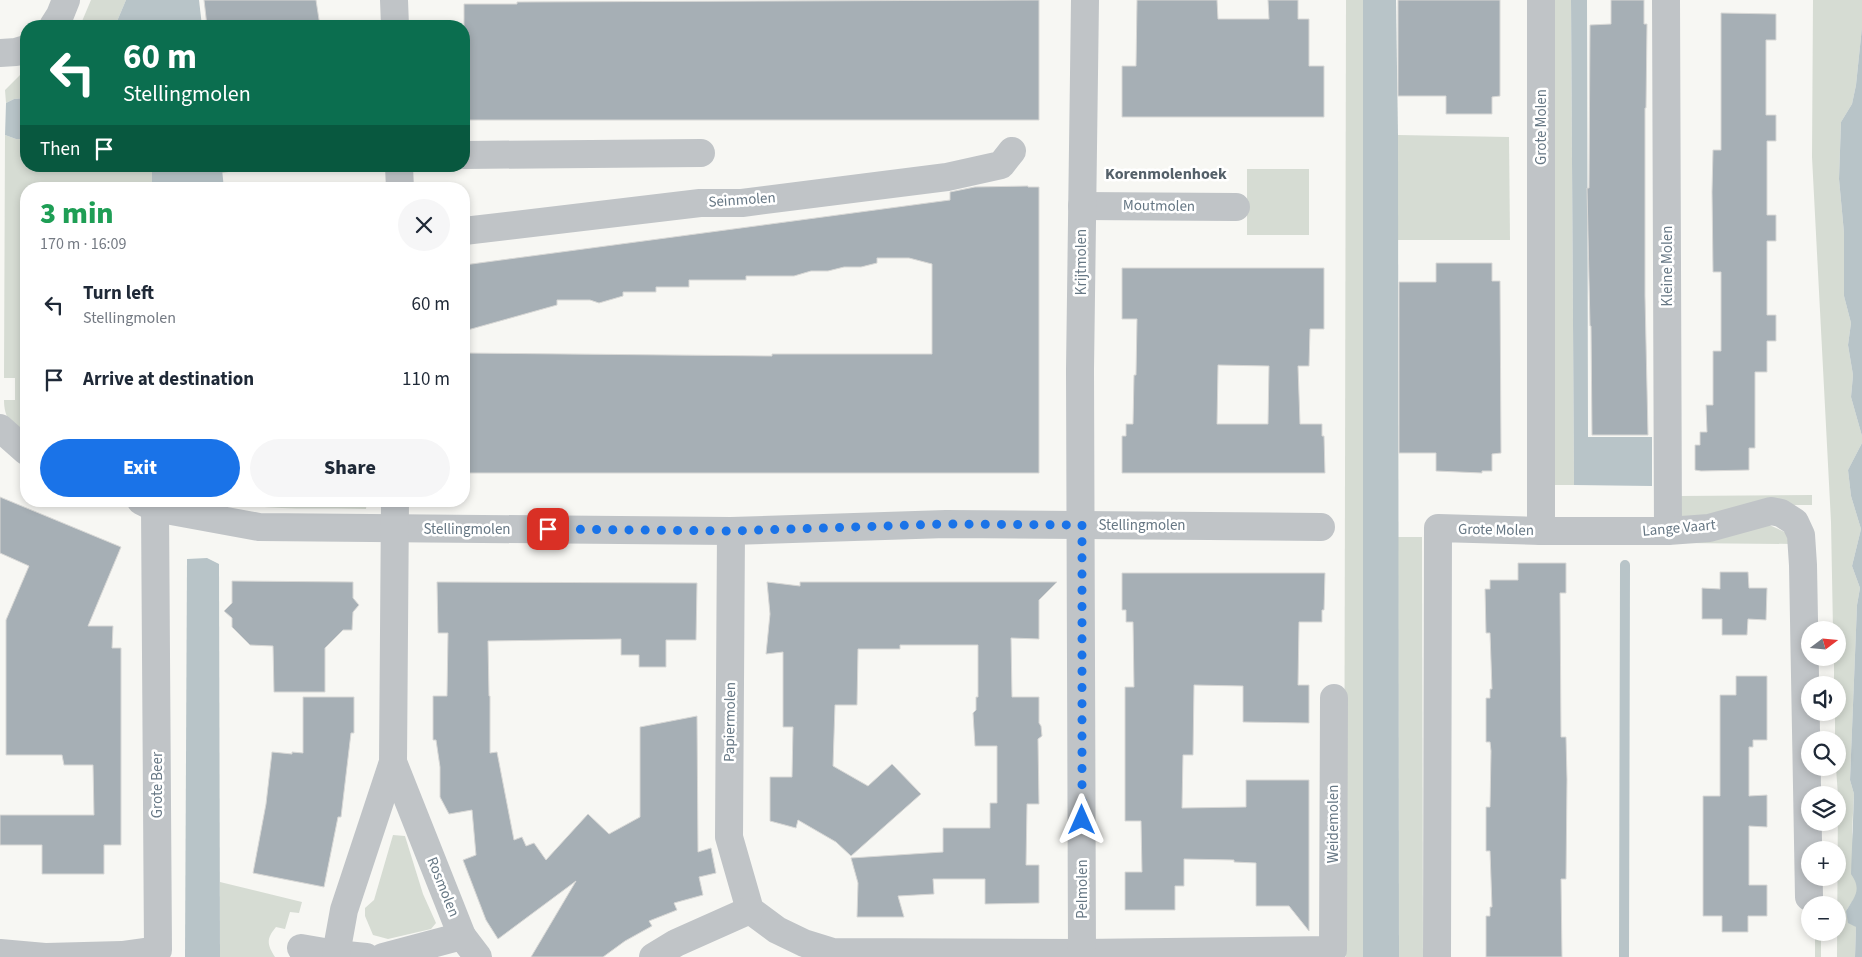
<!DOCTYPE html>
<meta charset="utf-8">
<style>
:root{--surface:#fff;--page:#f6f6f7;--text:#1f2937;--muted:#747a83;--accent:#1a73e8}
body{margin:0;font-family:"Source Sans 3",sans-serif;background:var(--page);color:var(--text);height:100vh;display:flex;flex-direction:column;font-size:19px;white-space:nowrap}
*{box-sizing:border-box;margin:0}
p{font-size:16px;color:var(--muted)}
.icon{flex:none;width:28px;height:28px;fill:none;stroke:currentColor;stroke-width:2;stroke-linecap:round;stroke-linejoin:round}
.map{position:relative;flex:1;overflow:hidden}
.details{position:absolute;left:20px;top:182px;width:450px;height:325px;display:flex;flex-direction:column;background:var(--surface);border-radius:20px;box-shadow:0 2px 8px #0003}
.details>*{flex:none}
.banner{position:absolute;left:20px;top:20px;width:450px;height:152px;border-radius:20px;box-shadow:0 2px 8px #0003;background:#0b6e4f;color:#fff;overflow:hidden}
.needle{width:32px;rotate:74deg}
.tools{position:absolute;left:1801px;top:621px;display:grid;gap:10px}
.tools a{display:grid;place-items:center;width:45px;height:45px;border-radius:50%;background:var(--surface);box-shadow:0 2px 8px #0003;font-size:25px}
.pin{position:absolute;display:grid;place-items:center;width:42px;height:42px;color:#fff;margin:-21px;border-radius:10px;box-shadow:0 2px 8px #0006}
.me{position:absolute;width:55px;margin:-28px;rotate:0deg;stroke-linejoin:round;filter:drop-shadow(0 0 4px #0008)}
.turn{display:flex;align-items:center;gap:18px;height:105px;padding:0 20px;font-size:22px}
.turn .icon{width:65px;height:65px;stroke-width:2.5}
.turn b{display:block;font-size:35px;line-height:42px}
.then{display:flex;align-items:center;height:48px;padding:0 20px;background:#0003;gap:10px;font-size:19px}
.round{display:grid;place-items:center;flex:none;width:52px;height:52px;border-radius:26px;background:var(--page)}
.summary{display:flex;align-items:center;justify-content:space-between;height:85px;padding:0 20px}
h1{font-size:30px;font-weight:800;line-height:38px;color:#1e9e55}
.action{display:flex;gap:10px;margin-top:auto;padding:10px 20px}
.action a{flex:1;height:58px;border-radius:30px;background:var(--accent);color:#fff;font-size:20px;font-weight:800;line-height:58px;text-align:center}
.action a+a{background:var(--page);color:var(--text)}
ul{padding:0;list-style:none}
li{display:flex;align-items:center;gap:15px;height:75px;padding:0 20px}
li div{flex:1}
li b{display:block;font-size:19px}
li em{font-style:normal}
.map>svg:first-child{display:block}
.green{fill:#d6dcd3}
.water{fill:#b8c4c8}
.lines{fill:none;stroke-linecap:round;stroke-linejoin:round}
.stream{stroke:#b8c4c8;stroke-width:10}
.building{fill:#a6afb5;stroke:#d8d8d6;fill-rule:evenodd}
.minor{stroke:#c0c4c7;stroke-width:28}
.route{stroke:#1a73e8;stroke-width:9;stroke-dasharray:0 16.2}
.labels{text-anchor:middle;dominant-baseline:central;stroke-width:5;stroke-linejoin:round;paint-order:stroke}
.street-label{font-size:15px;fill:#667784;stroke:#fff}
.neighbourhood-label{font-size:16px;font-weight:bold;fill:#546069;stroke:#fff}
</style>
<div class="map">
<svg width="1862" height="957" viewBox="0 0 1862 957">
<rect width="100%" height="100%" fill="#f7f7f3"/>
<g class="green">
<path d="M91 0H126L115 26H80Z"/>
<path d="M1346 0H1363V957H1346L1344 952Z"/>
<path d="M1553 0H1571L1574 485H1553Z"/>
<path d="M1813 0H1862V27L1856 85 1852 104 1841 122 1839 179 1844 233V296L1851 323 1848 345 1853 375 1851 397 1862 436V443L1848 470 1851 496 1861 529 1852 566 1860 588 1857 605 1850 780 1854 794 1852 832 1856 879 1859 889 1857 894 1846 911 1856 927 1855 957H1837L1838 795 1836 768H1838V740H1835V713L1838 712V685H1834V658H1838V630H1833L1831 522 1812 157Z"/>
<path d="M20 75H26V98L14 99 6 103 5 90Z"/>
<path d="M5 135 16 139H26V166H152V189H26V435C12 427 4 418 4 400H15V378H4Z"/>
<path d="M1398 135 1509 137 1510 240H1397Z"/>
<path d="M229 166H268L222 173V169L228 168Z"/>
<rect x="1247" y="169" width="62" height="66"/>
<path d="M1812 495V505H1789L1681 519 1680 496Z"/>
<path d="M219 501H367L366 509C317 508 267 511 219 501Z"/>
<path d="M1767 524 1787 533 1794 544 1681 543Z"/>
<path d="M1398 537H1422L1423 957H1399Z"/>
<path d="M393 835 405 836 423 894 436 923 431 929 388 939 373 935 365 916V908L374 900Z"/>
<path d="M220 882 302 902 299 913 290 912 285 929 276 927C266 939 267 944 275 957H220Z"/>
<rect x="1815" y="933" width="6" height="24"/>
</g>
<g class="water">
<path d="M126 0H199L202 26H115Z"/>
<path d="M1363 0H1396L1398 135 1399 957H1363Z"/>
<path d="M1571 0H1587L1588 437H1652V486L1574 485Z"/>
<path d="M1862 27V436L1851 397 1853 375 1848 345 1851 323 1844 296V233L1839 179 1841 122 1852 104 1856 85Z"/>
<path d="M26 98V139H16L5 135 6 103 14 99Z"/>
<path d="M152 166H229V168L222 169 224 189H152Z"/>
<path d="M1862 443V957H1855L1856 927 1848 923 1846 911C1855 896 1862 890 1851 874L1854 794 1850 780 1857 605 1860 588 1852 566 1861 529 1851 496 1848 470Z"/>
<path d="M207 558 219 564 220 957H185L187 559Z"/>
</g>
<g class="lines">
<path class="stream" d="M1624 957 1625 565"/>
</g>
<g class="building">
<path d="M204 0H316L320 26H207Z"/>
<path d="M1039 0V120H464V4H517V2Z"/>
<path d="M1137 0H1217L1218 19H1269L1268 0H1298V19H1309V66H1324V117H1122V66H1136Z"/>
<path d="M1398 0H1500V96L1492 97V114H1446V96H1398Z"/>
<path d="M1611 0H1644V24H1647L1646 108H1645V296L1648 435H1592L1591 326H1590L1587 188H1589L1590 25 1611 24Z"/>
<path d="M1721 13 1776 14V40H1766V115H1776V141H1767V215H1776V241H1767V315H1776V341H1767V372H1755V448H1749V470L1701 471 1695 470V445H1700V432H1707L1706 405H1713V351H1721V272H1713L1712 192 1713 150H1721Z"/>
<path d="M1028 186V187H1039V473H464V353L772 356V354H932V264L909 258H877V263L861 267H844L828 271H811L794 276H746V280H689V287H656V292H623V296L599 303 590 300H557V305L464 331V265L950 200V192L975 187Z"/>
<path d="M1436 263H1492V281H1500L1501 453 1492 454V471H1482V473L1436 471V453H1399V282H1436Z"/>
<path d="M1122 268H1324V329H1310L1309 366H1298L1300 424H1322V436H1324L1325 473H1122V436H1126V424H1133L1134 375H1136L1137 319H1122ZM1218 365 1269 366 1268 424H1217Z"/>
<path d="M0 497 121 547 88 626H113L112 648H121V845H104V874H42V845H0V815H94L93 765H64L62 755H6V620L29 566 0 553Z"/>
<path d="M1518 563H1566V593H1560L1561 737H1566L1567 779 1566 879H1561L1562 957H1486V916H1490V907H1492L1490 851H1486V807H1490L1491 751 1490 742H1486V698H1490V689H1492L1490 633H1486L1485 589H1490V580H1518Z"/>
<path d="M1720 572H1748L1749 588H1767L1766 620 1748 619 1747 635H1722V619H1702V588L1720 589Z"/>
<path d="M1122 573H1325L1324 610H1322V622H1299L1298 685H1309V723L1243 722V686L1194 685 1193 755H1183L1182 808 1246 807V780H1309V931L1289 906H1256V863L1234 862V860L1184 859V886H1175V910H1125V872H1142L1141 821H1125V687H1134L1133 622H1126V610H1122Z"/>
<path d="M232 581 353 582V598L359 605 353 612 352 630H343L325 648V692H274L273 646 250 645 232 627V618L224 611 232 603Z"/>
<path d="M437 582 697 583 696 640H666V667H639V655H621V639L488 641 489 696H490V753L497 752 514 840 522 837 526 846 534 843 546 860 588 814 609 834 640 817V727L697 716 698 852 711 848 716 873 699 877 703 895 674 903 677 910 649 921 652 926 625 941 603 957H531L576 881 498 939 486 920 463 860 476 855 472 810 449 814 440 797V767L436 740H433V696H447L448 633H438Z"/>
<path d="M767 582 800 586V582H1057L1039 600V639L1011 638 1012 697H1039V723L1041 726 1042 736 1038 739 1039 804H1027L1026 865H1039V903L985 904V879H933L934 894 898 896 904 917H857L858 883 851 858 943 852V828H990V803H997V746H975L973 713 976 710V697H978V645H900V649H858L857 705H835L833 766 868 786 892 764 921 794 851 856 836 842 798 820 796 828 770 821V777H792L793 727H783V652L766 654 770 614Z"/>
<path d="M1736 676H1767V740H1753V747H1749V796L1767 795V827L1749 826V885H1767V916H1748V932H1722V916H1703V796H1720V695H1736Z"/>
<path d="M303 697H354V733H351L341 817H338L324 887 253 873 266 804 272 752 292 754V752L303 753Z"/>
</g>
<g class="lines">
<g class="minor">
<path d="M394 0 395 26"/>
<path d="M1666 0 1668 531"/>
<path d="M53 26 60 15 66 0"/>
<path d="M0 53 16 52 26 49"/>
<path d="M464 155 701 153"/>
<path d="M399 166 400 189"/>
<path d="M1082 206 1236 207"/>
<path d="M464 231 700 203H742L947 177 1001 165 1012 151"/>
<path d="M0 428 26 451"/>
<path d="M141 501 155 508 259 527 731 531 946 524 1321 527"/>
<path d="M731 531 729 837 750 910 777 930 804 943 833 952 1082 953 1333 950 1334 698"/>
<path d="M1541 531H1668L1709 528 1771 511 1781 513 1795 522 1801 535 1803 565 1809 897"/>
<path d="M462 936 478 957"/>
<path d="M301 948 336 954 366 957"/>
<path d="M0 953 45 957"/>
<path d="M1082 953 1080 370 1085 0"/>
<path d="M336 954 344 910 393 762 395 501"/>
<path d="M46 957 122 955 158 950 155 508"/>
<path d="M383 957 462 936 393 762"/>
<path d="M653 957 676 943 750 910"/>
<path d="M1437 957 1438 528 1541 531V0"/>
</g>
</g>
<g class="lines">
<path class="route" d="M548 529 731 531 946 524 1082 525V820"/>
</g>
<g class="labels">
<g class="street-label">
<text transform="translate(1541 127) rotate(-90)">Grote Molen</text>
<text transform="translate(742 200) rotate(-4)">Seinmolen</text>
<text transform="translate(1159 206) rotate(1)">Moutmolen</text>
<text transform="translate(1081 262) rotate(-90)">Krijtmolen</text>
<text transform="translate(1667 266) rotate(-90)">Kleine Molen</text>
<text x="1142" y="525">Stellingmolen</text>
<text transform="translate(1679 528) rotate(-5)">Lange Vaart</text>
<text x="467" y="529">Stellingmolen</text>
<text transform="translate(1496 530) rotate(1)">Grote Molen</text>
<text transform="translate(730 722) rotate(-89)">Papiermolen</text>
<text transform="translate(157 785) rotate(-90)">Grote Beer</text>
<text transform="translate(1333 824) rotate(-90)">Weidemolen</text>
<text transform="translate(443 887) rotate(68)">Rosmolen</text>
<text transform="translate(1082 889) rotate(-90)">Pelmolen</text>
</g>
<g class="neighbourhood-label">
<text x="1166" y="174">Korenmolenhoek</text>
</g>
</g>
</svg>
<div class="tools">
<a><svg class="needle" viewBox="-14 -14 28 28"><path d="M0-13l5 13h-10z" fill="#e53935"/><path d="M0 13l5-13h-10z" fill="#747a83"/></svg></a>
<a><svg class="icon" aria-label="sound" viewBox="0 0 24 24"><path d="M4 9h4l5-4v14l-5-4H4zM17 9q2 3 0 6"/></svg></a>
<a><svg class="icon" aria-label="search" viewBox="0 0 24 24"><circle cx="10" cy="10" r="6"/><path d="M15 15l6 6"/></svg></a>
<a><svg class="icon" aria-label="layers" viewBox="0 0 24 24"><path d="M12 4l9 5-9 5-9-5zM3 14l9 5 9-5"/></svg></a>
<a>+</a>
<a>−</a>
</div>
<div class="pin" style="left:548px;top:529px;background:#d93025"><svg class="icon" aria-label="arrive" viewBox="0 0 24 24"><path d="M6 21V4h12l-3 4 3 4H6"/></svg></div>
<svg class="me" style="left:1082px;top:820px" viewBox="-20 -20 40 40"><path d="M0-17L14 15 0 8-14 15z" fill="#1a73e8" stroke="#fff" stroke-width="4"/></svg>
<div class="banner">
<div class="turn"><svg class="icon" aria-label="left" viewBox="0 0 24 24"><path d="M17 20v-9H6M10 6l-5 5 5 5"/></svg><div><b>60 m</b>Stellingmolen</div></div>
<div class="then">Then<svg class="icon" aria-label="arrive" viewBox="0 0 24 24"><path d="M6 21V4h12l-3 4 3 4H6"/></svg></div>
</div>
<section class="details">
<div class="summary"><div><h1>3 min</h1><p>170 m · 16:09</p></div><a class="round"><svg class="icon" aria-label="close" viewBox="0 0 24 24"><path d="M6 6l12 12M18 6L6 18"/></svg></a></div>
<ul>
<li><svg class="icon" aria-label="left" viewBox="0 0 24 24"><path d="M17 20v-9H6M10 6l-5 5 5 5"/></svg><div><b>Turn left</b><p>Stellingmolen</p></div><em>60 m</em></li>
<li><svg class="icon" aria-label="arrive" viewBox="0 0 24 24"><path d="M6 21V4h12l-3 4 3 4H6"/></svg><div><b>Arrive at destination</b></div><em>110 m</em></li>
</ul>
<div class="action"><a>Exit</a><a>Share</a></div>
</section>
</div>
